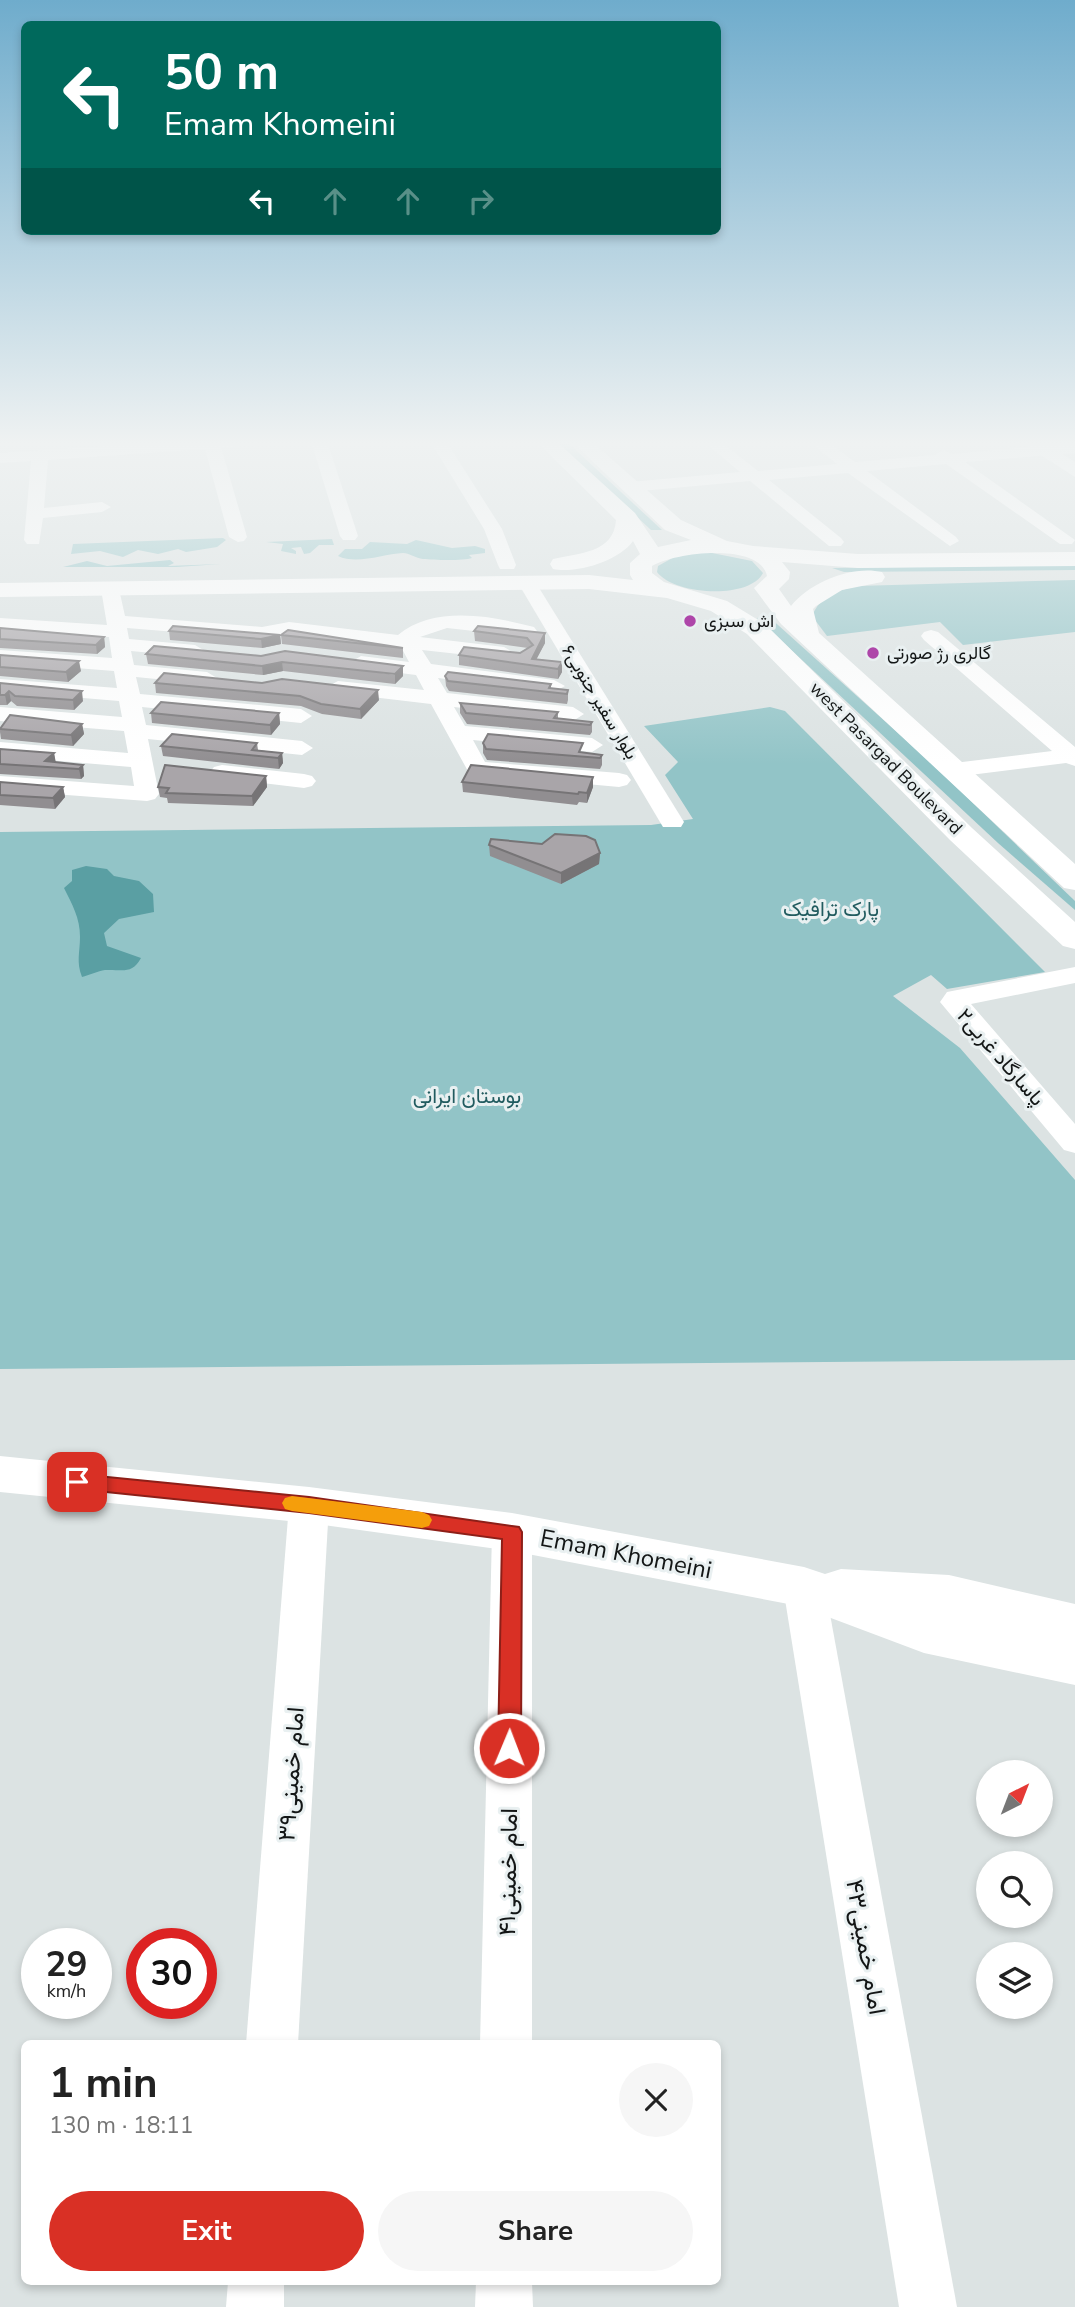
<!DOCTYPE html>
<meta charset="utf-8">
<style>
:root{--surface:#fff;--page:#f6f6f6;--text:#222;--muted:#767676;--accent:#d93025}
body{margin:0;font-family:"Nunito Sans",Vazirmatn,sans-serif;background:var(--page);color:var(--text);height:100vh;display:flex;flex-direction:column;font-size:26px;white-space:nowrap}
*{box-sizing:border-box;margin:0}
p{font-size:23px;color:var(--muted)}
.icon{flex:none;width:38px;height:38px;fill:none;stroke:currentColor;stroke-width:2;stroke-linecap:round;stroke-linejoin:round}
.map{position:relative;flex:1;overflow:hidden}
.drawer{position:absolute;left:21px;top:2040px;width:700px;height:245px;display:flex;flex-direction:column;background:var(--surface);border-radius:10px;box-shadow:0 4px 10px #0003}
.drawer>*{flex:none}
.hud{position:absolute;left:21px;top:21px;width:700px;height:214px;border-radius:10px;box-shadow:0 4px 10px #0003;background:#00695c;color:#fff;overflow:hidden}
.needle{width:46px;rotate:42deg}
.tools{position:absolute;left:976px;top:1760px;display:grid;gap:14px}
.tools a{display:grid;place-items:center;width:77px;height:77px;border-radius:50%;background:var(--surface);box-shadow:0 4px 10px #0003;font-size:35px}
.speed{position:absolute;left:21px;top:1928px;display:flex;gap:14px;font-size:35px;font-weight:700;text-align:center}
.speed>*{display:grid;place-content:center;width:91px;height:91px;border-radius:50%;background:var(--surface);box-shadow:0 4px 10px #0003;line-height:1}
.speed small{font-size:18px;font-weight:400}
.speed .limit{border:10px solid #d22;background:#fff;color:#111}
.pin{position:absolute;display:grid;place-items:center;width:60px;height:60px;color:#fff;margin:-30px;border-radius:14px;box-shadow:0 4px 10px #0006}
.me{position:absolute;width:77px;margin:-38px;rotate:1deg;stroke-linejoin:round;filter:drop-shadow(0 0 5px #0008)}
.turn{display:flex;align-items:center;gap:24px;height:147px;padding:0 28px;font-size:32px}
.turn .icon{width:91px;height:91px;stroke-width:2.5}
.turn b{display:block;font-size:49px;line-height:60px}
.lanes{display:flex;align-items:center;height:66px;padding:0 28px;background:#0003;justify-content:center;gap:35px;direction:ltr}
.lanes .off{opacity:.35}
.round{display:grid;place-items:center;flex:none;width:74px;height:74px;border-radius:37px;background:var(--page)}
.headline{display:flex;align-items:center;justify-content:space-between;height:119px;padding:0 28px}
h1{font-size:42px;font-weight:700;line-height:52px}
.action{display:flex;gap:14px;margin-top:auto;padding:14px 28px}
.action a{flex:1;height:80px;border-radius:42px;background:var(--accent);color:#fff;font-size:28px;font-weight:700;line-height:80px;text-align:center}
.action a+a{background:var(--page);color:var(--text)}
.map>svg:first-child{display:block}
.green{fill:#92c4c7}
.water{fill:#5a9fa3}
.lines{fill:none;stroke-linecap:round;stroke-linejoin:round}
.street{fill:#fff;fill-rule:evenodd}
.secondary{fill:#fff;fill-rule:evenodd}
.wall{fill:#918e91}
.shaded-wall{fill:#767476}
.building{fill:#a9a5a9;stroke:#767476;stroke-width:2}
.route{fill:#d93025;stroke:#8d1f18;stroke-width:2}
.slow{fill:#f59e0b}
.poi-dot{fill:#ae46a9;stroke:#e9f0f1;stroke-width:2.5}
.labels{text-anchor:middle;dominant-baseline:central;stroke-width:6;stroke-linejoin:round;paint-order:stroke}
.far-poi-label{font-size:18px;fill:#131616;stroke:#e9f0f1;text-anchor:start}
.far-street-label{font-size:18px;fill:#131616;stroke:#e9f0f1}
.park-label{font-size:21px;fill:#215b5f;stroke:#e9f0f1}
.street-label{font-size:21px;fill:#131616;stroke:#e9f0f1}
.near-street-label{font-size:24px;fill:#131616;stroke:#e9f0f1}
</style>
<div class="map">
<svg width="1075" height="2307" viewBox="0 0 1075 2307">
<rect width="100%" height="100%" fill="#dce3e3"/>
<g class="green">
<path d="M556 441H566L662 530H651Z"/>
<path d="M223 538 226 540 217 547 186 552 178 549 158 554 138 550 123 557 100 551 71 554 73 544Z"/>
<path d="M332 539 334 545H319L310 553 304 554 301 547 291 548 296 551V554L281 551 283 544 266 542Z"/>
<path d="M416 540 452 548 475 546 485 549V553L469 555 472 558C463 561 434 560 423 559 416 558 409 553 403 553 383 554 357 565 338 556L345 549H362L370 542 407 544Z"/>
<path d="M707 552 752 561 763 573C749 600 674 595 657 572L658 566 676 556Z"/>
<path d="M170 560 174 563 168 566 221 564 176 567H63L87 561 107 566Z"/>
<path d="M1075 565V570L844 572 832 568Z"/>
<path d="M1075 580V632L963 645 940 622 827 636 812 616C821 595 837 591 857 586Z"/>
<path d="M768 616 927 759 1075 901V910L998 843 757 618Z"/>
<path d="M770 707 785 711 1045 972 947 989 931 975 893 996 960 1048 1075 1180V1360L0 1369V832L651 825 693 819 665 775 678 762 644 726Z"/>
</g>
<path class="water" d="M86 866 107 869 114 876 139 881 153 894 154 912 119 919 104 933 107 946 141 958C132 975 122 969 105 970 98 971 89 975 82 977 76 962 80 952 80 937 80 918 72 904 64 888L72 881V870Z"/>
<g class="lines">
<g class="street">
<path d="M183 441H254L246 446 221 447 247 537 244 541 238 542 229 537 205 449 48 460 44 508 102 502 111 507 102 512 43 518 39 544H27L24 540 31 461 0 463V453Z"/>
<path d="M311 441H327L358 536 355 540H343L340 536Z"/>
<path d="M430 441H446L502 529 516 565 514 569H500L498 565 484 529Z"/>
<path d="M703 441H720L758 471 837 464 808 441H826L855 462 935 455 943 450 952 454 1075 443V453L965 462 1075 540 1072 544H1060L946 464 867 471 956 537 959 541 950 546 848 473 769 480 841 538 844 542 841 546H829L750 481 630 492 622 487 630 482 740 472Z"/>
<path d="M527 577 536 583 684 822 681 827H663L660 822 518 583Z"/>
<path d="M110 583 119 589 125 616 262 627 289 622 398 635C434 605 492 616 534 627L537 631 534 635 527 637 447 628 420 637 504 647 514 653 504 659 422 650 431 664 554 680 565 686 554 692 438 678 447 693 573 707 584 714 573 721 454 707 465 726 592 738 603 745 592 752 473 740 485 762 619 773 627 775 631 780 627 785 619 787 469 773 431 704 338 693 327 687 338 681 424 690 416 675 361 668 351 662 361 656 409 662 401 647 289 634 262 639 127 628 129 639 195 645 205 651 195 657 131 651 134 665 207 672 217 678 207 684 136 677 140 694 301 709 312 716 301 723 142 707 146 725 302 741 313 748 302 755 148 739 159 794 155 799 147 801 0 790V776L134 786 131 767 0 756V742L128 753 124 731 0 721V707L122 717 119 701 0 691V679L117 688 114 671 0 662V650L112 658 109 637 0 630V618L107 625 101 589Z"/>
<path d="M931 630 938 632 1075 747V766L1066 763 954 777 946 775 943 770 946 765 954 763 1052 751 924 640 921 636 924 632Z"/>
<path d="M222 765 304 774 312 776 316 781 312 786 304 788 214 777 210 772 214 767Z"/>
<path d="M1075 967V983L971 1004 1075 1124V1153L1064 1150 940 1002 947 992Z"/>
<path d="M309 1490 323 1494 329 1505 298 2044H246L289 1505 295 1494Z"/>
<path d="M512 1516 526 1521 532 1532V2044H480L492 1532 498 1521Z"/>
<path d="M804 1570 819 1575 825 1587 957 2307H899L783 1587 789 1575Z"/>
<path d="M228 2282H284V2307H226Z"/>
<path d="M476 2282H532L533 2307H475Z"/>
</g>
<g class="secondary">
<path d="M536 441H556L635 513 658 547 691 540 665 530 571 441H591L681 520 727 541 753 546 858 554 1075 552V566L858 568 782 562 790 572 789 579 779 589 791 606C810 582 852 565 882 572L885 577 882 582 842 590 816 606 813 609 819 633 1075 864V890L1064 888 781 624 754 588 767 576C760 542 675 552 652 566V573L664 582 727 601 765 624 972 828 1075 922V949L1063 946 950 840 747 634 711 611 667 598 589 589 0 597V583L589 575 633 580 630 575V563L640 554 633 541C619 561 576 574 553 569L550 564 553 559C579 553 614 553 616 520Z"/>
<path d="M1019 441H1041L1075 462V477Z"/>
<path d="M0 1456 309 1487 512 1513 804 1567 825 1574 841 1569 949 1575 1075 1604V1685L924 1653 799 1606 512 1551 309 1523 0 1492Z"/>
</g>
</g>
<g class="wall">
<path d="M478 626 545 643 536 659 562 662V672L558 679 459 665V655L520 653 528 648 475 641 474 631Z"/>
<path d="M0 628 104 637 105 647 97 654 0 648Z"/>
<path d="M169 631 280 635 281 644 262 648 170 640Z"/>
<path d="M281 635 403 648V658L282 644Z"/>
<path d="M146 654 261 656 403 676 395 684 283 671 263 675 148 664Z"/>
<path d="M0 655 81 671 68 682 0 676Z"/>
<path d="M445 676 551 684V688L568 690V700L567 704 449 691 446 686Z"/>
<path d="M0 683 83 701 74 710 17 706 11 701 7 705H0Z"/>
<path d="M155 683 379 700 361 719 322 714 301 706 156 693Z"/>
<path d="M460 703 558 712V718L592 722V732L590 735 467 724 460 713Z"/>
<path d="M151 713H279L280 724 271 735 152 723Z"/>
<path d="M82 724 84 734 73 746 1 739 0 732V729Z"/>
<path d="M257 743 258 750 282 753 283 763 279 769 163 756 161 746Z"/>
<path d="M483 743 602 755V765L600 769 487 760 483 753Z"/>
<path d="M0 749 54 753 55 762 83 765 84 776 81 779 0 774Z"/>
<path d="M266 776 267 787 253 806 168 803 167 798 160 797 158 787Z"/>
<path d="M0 782 63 787 65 797 55 809 0 805Z"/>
<path d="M462 782 593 787 587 803 579 802 577 805 463 792Z"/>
<path d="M489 845 600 853 599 864 561 884 490 856Z"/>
</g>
<g class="shaded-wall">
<path d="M545 633V643L533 666 532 659Z"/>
<path d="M280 635 281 644 262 648 261 639Z"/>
<path d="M104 637 105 647 97 654 96 645Z"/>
<path d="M79 661 81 671 68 682 66 672Z"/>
<path d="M282 662 283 671 263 675 262 666Z"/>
<path d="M562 662V672L558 679V669Z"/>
<path d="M403 666V676L395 684V674Z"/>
<path d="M378 690 379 700 361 719 360 709Z"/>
<path d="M9 691 11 701 7 705 5 695Z"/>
<path d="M82 691 83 701 74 710 73 700Z"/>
<path d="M279 713 280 724 271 735 270 725Z"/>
<path d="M82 724 84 734 73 746 71 735Z"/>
<path d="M54 753 56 763 45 761Z"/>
<path d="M282 753 283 763 279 769 278 758Z"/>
<path d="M83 765 84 776 81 779 79 769Z"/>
<path d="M266 776 267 787 253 806 252 796Z"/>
<path d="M593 777V787L587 803V793Z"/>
<path d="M63 787 65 797 55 809 53 798Z"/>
<path d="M600 853 599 864 561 884V873Z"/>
</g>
<g class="building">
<path d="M173 626 280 635 261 639 169 631Z"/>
<path d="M478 626 545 633 532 659 562 662 558 669 459 655 464 647 520 653 533 645 527 638 474 631Z"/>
<path d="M0 628 104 637 96 645 0 639Z"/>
<path d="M288 630 403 648 281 635Z"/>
<path d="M154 646 261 656 285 651 403 666 395 674 282 662 262 666 146 654Z"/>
<path d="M0 655 79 661 66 672 0 667Z"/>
<path d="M448 672 551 684 549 688 568 690 567 694 448 681 445 676Z"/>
<path d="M164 673 262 683 282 679 378 690 360 709 321 704 300 696 155 683Z"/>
<path d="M0 683 82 691 73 700 15 696 9 691 5 695H0Z"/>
<path d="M161 702 279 713 270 725 151 713Z"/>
<path d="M460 703 558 712 554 718 592 722 590 725 466 713Z"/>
<path d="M10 715 82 724 71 735 0 729Z"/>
<path d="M172 734 257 743 252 750 282 753 278 758 161 746Z"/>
<path d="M488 734 583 743 579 752 602 755 600 758 486 749 483 743Z"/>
<path d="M0 749 54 753 45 761 83 765 79 769 0 764Z"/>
<path d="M165 765 266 776 252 796 166 793 169 788 158 787Z"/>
<path d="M471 765 593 777 587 793 579 792 578 794 462 782Z"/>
<path d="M0 782 63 787 53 798 0 795Z"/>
<path d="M555 834 586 836 595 840 600 853 561 873 489 845 491 839 542 844Z"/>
</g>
<linearGradient id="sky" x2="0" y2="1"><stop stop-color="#6faccc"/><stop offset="0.58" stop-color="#eff2f2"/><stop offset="1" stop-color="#eff2f2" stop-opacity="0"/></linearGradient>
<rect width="1075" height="764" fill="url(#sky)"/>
<path class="route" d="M77 1474 309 1497 519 1527 522 1532 521 1748 517 1755 509 1758 501 1755 498 1748 502 1539 309 1513 77 1489 70 1487 67 1482 70 1476Z"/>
<path class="slow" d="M292 1496 422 1512 429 1515 432 1520 429 1526 422 1528 292 1511 285 1509 282 1503 285 1498Z"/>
<g class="poi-dot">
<circle cx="690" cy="621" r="7"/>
<circle cx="873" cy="653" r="7"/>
</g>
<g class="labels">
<g class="far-poi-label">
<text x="704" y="621">اش سبزی</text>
<text x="887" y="653">گالری رژ صورتی</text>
</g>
<g class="far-street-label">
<text transform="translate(600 702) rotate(59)">بلوار سفیر جنوبی۶</text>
<text transform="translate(886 758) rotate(45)">west Pasargad Boulevard</text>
</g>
<g class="park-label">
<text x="831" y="909">پارک ترافیک</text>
<text x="467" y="1096">بوستان ایرانی</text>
</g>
<g class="street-label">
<text transform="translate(1001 1057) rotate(49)">پاسارگاد غربی۲</text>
</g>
<g class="near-street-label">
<text transform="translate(626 1554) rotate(11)">Emam Khomeini</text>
<text transform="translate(291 1774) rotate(-86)">امام خمینی۳۹</text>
<text transform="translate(508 1872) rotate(-89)">امام خمینی۴۱</text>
<text transform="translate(866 1947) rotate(80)">امام خمینی۴۳</text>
</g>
</g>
</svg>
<div class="tools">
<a><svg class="needle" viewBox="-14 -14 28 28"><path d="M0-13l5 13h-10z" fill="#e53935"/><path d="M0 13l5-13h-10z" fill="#767676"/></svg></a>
<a><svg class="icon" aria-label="search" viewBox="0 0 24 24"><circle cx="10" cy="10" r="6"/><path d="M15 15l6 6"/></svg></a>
<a><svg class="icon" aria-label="layers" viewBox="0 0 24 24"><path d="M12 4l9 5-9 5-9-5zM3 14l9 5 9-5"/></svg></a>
</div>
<div class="speed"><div>29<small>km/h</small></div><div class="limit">30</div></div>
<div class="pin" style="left:77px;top:1482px;background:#d93025"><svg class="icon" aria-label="arrive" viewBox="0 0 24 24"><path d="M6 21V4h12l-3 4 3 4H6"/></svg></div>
<svg class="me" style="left:509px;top:1748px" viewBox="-20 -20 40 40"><circle r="17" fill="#d93025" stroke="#fff" stroke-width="3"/><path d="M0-11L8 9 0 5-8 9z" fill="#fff"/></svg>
<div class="hud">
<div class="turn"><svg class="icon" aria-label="left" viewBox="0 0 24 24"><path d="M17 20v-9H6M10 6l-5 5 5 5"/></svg><div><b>50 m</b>Emam Khomeini</div></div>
<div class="lanes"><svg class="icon" aria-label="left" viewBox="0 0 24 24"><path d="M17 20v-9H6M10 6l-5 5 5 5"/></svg><svg class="icon off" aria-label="ahead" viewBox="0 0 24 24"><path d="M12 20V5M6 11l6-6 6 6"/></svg><svg class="icon off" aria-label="ahead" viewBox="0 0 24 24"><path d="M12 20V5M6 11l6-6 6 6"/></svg><svg class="icon off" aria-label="right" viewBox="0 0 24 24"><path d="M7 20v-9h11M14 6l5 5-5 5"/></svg></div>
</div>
<section class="drawer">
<div class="headline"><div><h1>1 min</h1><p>130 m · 18:11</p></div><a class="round"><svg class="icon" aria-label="close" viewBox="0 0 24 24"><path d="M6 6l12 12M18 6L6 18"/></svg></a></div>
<div class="action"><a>Exit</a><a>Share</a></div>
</section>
</div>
